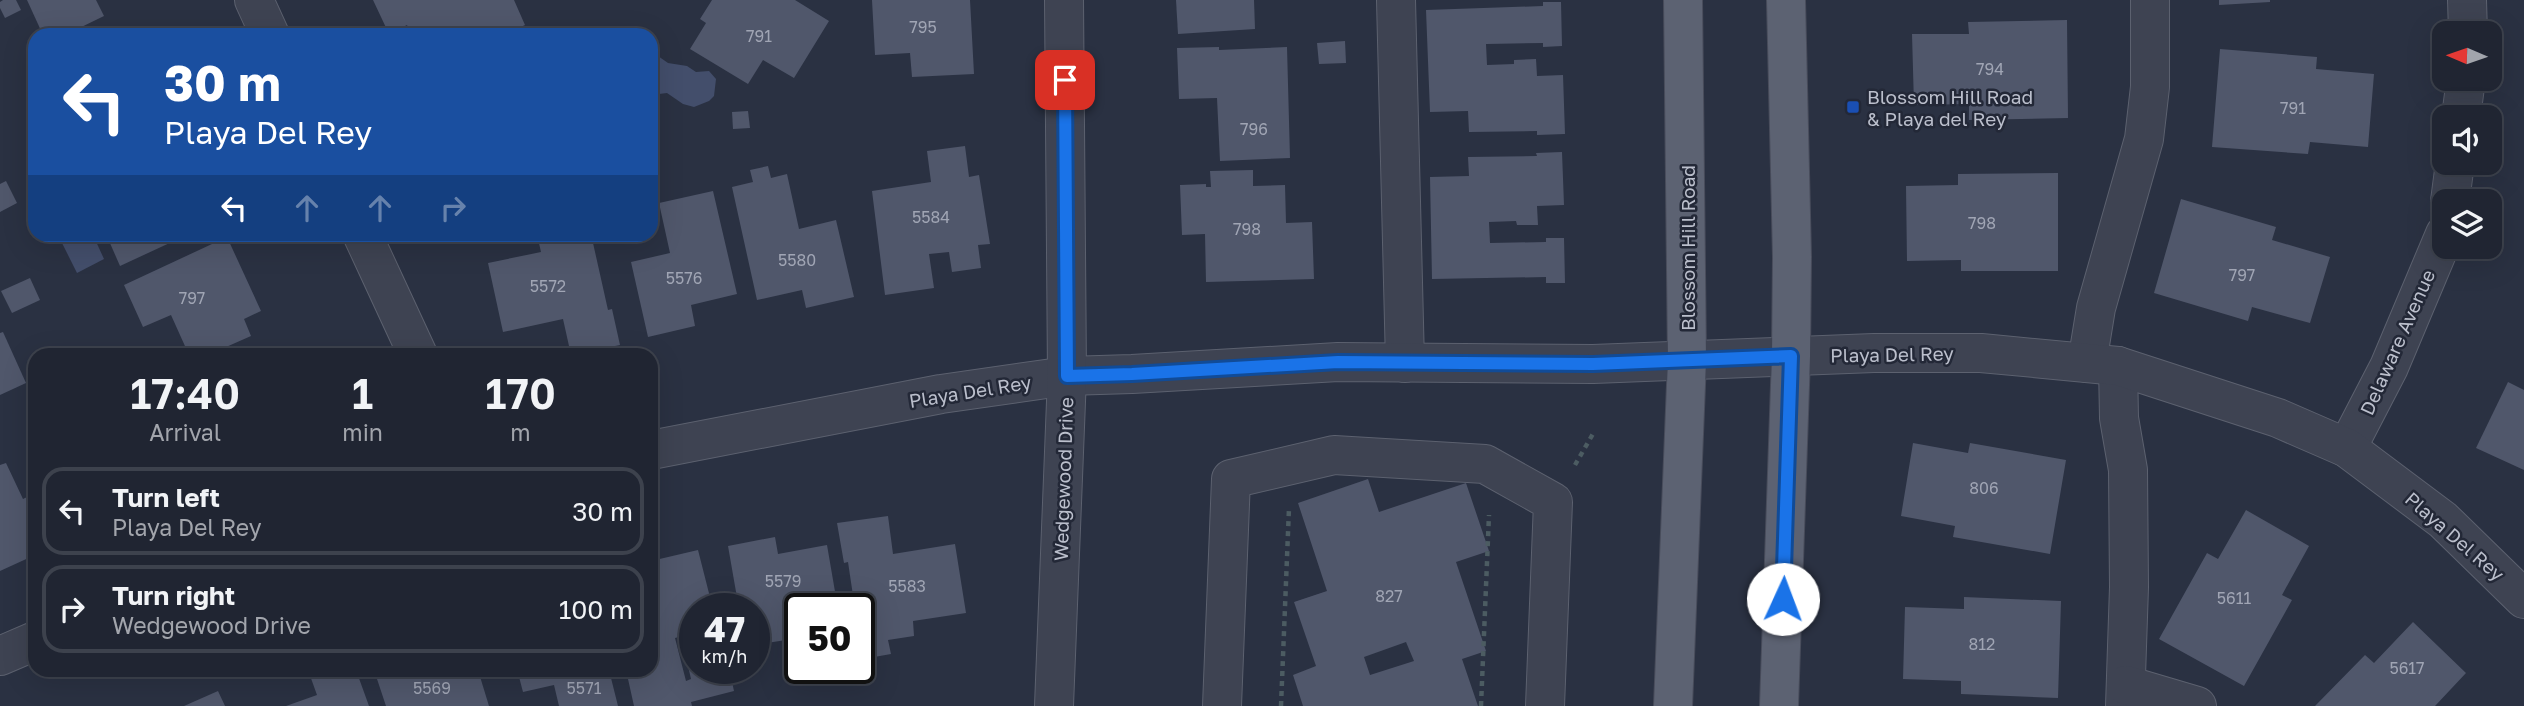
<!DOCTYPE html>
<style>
:root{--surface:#202532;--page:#2d313e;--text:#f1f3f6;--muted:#a2a5ac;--line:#3d424d}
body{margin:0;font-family:"Golos Text",sans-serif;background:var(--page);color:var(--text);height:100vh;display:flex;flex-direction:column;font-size:26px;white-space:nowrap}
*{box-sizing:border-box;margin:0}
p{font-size:23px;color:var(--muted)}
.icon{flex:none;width:38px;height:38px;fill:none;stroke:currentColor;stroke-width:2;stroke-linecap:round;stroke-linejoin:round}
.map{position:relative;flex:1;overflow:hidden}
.panel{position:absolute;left:28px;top:348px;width:630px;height:329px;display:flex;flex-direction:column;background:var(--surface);border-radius:21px;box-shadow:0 7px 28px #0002,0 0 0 2px var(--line)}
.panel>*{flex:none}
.top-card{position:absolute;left:28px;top:28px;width:630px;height:214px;border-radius:21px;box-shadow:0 7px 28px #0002,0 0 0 2px var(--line);background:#1a4fa0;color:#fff;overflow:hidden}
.needle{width:46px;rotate:272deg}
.fabs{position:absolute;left:2432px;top:21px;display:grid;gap:14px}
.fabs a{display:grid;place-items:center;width:70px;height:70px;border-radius:14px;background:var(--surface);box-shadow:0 7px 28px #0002,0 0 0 2px var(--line);font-size:35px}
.speed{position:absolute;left:679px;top:593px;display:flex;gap:14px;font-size:35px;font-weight:700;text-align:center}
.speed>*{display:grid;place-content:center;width:91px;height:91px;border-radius:50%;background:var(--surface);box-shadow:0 7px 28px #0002,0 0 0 2px var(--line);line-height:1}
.speed small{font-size:18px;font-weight:400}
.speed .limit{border:4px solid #111;border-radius:10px;background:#fff;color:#111}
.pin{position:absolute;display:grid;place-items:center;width:60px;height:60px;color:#fff;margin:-30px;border-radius:14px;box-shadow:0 4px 10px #0006}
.me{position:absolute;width:77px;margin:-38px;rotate:2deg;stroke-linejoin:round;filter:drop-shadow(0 0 5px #0008)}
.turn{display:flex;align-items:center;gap:24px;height:147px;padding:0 21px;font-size:32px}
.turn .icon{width:91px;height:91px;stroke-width:2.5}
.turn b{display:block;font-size:49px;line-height:60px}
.lanes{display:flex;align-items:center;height:66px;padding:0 21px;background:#0003;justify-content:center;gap:35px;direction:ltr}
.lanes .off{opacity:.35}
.eta{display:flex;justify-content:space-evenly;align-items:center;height:119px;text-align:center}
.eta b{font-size:42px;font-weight:600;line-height:49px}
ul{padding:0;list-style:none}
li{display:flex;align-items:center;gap:21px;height:88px;margin:0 14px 10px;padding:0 7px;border:4px solid var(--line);border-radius:21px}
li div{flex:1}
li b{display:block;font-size:26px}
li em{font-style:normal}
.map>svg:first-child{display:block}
.water{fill:#434e6b}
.building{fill:#50576b;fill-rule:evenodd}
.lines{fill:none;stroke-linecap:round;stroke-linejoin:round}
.minor-casing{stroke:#5c616f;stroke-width:40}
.major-casing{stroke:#484c5b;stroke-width:40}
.path{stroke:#4c5c62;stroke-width:4.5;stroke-dasharray:5 5;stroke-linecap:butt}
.minor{stroke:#3e4352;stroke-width:38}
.major{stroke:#5c6272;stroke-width:38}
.route-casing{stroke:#114b97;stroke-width:18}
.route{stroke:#1a73e8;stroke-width:12}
.transit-dot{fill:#1a4fb4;stroke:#232837;stroke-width:2.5}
.labels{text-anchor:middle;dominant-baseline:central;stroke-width:5;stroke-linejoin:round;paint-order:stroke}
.number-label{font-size:16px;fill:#a0a5b4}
.poi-label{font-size:19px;fill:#bbbfcc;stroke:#232837;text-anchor:start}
.street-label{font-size:19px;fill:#bbbfcc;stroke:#232837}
</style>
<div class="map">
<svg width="2524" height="706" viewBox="0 0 2524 706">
<rect width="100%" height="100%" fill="#2a3142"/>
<g class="water">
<path d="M651 56H658L668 63 687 66 696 72 709 71 716 79 714 96 709 101 694 107 683 104 667 93 651 95Z"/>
<path d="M58 235H93L104 259 77 273Z"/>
</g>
<g class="building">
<path d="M3 0H16L21 10 5 18 0 8V2Z"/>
<path d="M27 0H96L104 16 65 35H43Z"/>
<path d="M373 0H514L525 25 504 35H411L407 25 389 34Z"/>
<path d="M712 0H795L829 21 794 78 763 60 748 84 690 49 706 23 700 19Z"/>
<path d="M872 0H970L974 74 912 77 910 53 875 55Z"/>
<path d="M1176 0H1254L1255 29 1178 34Z"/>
<path d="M2219 0H2270V2L2219 5Z"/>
<path d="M1543 2H1561L1562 46 1543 47V43L1486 44 1487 65 1514 64V60L1536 59 1537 76 1563 75 1565 134 1537 135V131L1469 132 1468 111 1430 112 1426 10 1543 6Z"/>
<path d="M2067 20 2068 118 1969 120V104L1914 105 1912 34H1969L1968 22Z"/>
<path d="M1345 41 1346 63 1319 64 1317 43Z"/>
<path d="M1219 47V50L1287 47 1290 158 1220 161 1217 98 1179 99 1177 48Z"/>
<path d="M2220 49 2317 57 2316 69 2374 74 2368 147 2310 142 2308 154 2212 147Z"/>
<path d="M748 111 750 128 733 129 732 112Z"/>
<path d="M965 146 969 177 979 175 990 244 978 245 981 268 952 272 949 252 929 254 934 288 885 295 872 191 931 182 927 151Z"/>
<path d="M1562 152 1564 205 1537 206 1538 225H1517L1516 221 1489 222 1490 243 1546 242V238H1564L1565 283H1546V277L1432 279 1430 177 1469 176 1468 157 1537 156 1536 153Z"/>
<path d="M768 166 771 178 787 174 799 229 836 220 854 297 806 308 802 290 757 300 732 187 753 182 750 170Z"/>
<path d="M1253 170V186L1285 185 1286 223 1312 222 1314 279 1206 282 1205 234 1182 235 1180 185 1206 184V187H1211L1210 171Z"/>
<path d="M2058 173V271H1961V260L1907 261 1906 186 1958 185V174Z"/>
<path d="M6 181 17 203 0 212V184Z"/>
<path d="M713 191 737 294 691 305 695 326 648 337 631 262 670 253 659 203Z"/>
<path d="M2181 199 2276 227 2272 240 2330 257 2310 323 2252 307 2248 321 2154 293Z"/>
<path d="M106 234H189L120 266Z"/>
<path d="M552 234H591L608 310 612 309 620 345 571 355 563 319 503 332 488 263 541 252 538 239Z"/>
<path d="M227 237 261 311 244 319 251 336 208 355H189L171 315 143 327 124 285Z"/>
<path d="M30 278 40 300 12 313 1 291Z"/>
<path d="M3 332 26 383 0 395V333Z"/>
<path d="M294 346 297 355H271Z"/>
<path d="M2508 382 2524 390V470L2476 448Z"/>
<path d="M1913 443 1968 453 1970 443 2066 460 2050 554 1953 537 1955 526 1901 516Z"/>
<path d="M6 463 23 499 35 493V555L0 571V465Z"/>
<path d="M1368 479 1379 512 1466 483 1489 551 1456 562 1486 651 1462 659 1478 706H1303L1293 675 1316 666 1294 602 1327 591 1298 503ZM1406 642 1414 661 1370 675 1364 657Z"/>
<path d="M2246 510 2309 546 2282 595 2292 600 2244 686 2159 639 2207 553 2218 559Z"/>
<path d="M888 516 893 554 955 544 966 613 913 621 914 636 888 640 891 654 863 659 859 635V609H855L848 562 844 563 837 523Z"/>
<path d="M775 537 778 554 827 545 838 609H800V668L791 669 786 640 754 645V609H739L728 546Z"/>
<path d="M698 550 713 609H695V633L675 638 686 681 691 679 683 644 695 641V668H729L734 691 691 702 692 706H634L626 670H651V561Z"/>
<path d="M1964 597 2061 601 2058 698 1961 694V681L1903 679 1905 607 1964 609Z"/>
<path d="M2413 622 2466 673 2435 706H2315L2365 655 2374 663Z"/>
<path d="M308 670H356L369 706H286L317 695Z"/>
<path d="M374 670H478L489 706H386Z"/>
<path d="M507 670H609L618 706H559L554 685 523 692 518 673 509 676Z"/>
<path d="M218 691 225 706H184Z"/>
</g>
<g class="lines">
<g class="minor-casing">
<g id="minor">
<path d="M254 0 270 35"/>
<path d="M1396 0 1405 363"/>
<path d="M2467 0 2468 33"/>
<path d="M2461 117 2466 79"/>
<path d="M2450 201 2455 163"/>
<path d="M362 234 418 355"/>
<path d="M2087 363 2096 308 2144 139 2150 87V0"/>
<path d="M2118 366 2119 418 2128 470 2129 587 2125 706"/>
<path d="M2347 448 2389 367 2445 234"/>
<path d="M651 450 941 394 1067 376 1132 374 1338 362 1593 364 1874 353H1981L2118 366 2278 418 2347 448 2443 520 2524 599"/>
<path d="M0 656 35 641"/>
<path d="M2126 685 2197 706"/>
<path d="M1054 706 1067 376 1064 0"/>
<path d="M1222 706 1231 479 1334 455 1485 464 1553 502 1545 706"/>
</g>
</g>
<g class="major-casing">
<g id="major">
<path d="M1673 706 1687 360 1683 0"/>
<path d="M1779 706 1791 356 1792 257 1786 0"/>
</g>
</g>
<g class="path">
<path d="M1575 465 1594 432"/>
<path d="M1281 706 1289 508"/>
<path d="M1481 706 1489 515"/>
</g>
<use href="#minor" class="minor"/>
<use href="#major" class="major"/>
</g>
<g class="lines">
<g class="route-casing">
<path id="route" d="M1065 80 1067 376 1132 374 1338 362 1593 364 1791 356 1783 599"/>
</g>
<use href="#route" class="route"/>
</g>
<rect class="transit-dot" x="1846" y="100" width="14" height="14" rx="3.5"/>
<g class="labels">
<g class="number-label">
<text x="923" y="27">795</text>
<text x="759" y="36">791</text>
<text x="1990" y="69">794</text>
<text x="2293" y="108">791</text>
<text x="1254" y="129">796</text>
<text x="931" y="217">5584</text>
<text x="1982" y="223">798</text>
<text x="1247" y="229">798</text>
<text x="797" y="260">5580</text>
<text x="2242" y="275">797</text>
<text x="684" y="278">5576</text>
<text x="548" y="286">5572</text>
<text x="192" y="298">797</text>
<text x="1984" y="488">806</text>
<text x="783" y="581">5579</text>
<text x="907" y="586">5583</text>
<text x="1389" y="596">827</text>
<text x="2234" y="598">5611</text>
<text x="1982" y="644">812</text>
<text x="2407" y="668">5617</text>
<text x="432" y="688">5569</text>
<text x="584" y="688">5571</text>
</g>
<g class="poi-label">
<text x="1867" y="96">Blossom Hill Road<tspan x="1867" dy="22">&amp; Playa del Rey</tspan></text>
</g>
<g class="street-label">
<text transform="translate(1687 248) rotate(-90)">Blossom Hill Road</text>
<text transform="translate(2397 342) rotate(-66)">Delaware Avenue</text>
<text transform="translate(1892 354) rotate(-1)">Playa Del Rey</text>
<text transform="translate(970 391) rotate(-9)">Playa Del Rey</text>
<text transform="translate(1063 479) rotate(-88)">Wedgewood Drive</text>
<text transform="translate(2455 536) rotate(41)">Playa Del Rey</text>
</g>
</g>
</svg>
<div class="fabs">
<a><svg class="needle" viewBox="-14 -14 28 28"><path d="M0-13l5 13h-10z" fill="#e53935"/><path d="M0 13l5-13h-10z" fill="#a2a5ac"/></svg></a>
<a><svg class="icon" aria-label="sound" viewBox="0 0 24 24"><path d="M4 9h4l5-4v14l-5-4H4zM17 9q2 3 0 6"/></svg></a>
<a><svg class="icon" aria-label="layers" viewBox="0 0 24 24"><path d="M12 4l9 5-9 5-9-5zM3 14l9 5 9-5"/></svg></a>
</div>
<div class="speed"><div>47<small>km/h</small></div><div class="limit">50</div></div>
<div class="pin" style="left:1065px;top:80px;background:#d93025"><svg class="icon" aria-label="arrive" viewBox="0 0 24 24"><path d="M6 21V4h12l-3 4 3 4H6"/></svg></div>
<svg class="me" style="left:1783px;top:599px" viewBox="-20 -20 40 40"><circle r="19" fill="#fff"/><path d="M0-13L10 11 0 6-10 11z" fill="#1a73e8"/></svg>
<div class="top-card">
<div class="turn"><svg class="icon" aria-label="left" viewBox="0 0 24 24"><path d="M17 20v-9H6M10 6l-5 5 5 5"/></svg><div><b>30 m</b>Playa Del Rey</div></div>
<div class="lanes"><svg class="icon" aria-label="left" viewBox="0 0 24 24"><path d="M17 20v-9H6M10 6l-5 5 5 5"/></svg><svg class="icon off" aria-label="ahead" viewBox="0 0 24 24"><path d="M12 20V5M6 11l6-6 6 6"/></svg><svg class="icon off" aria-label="ahead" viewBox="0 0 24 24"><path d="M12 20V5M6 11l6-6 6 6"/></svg><svg class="icon off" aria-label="right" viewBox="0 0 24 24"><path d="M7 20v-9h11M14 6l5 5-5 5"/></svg></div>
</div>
<section class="panel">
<div class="eta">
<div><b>17:40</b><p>Arrival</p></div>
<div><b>1</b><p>min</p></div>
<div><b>170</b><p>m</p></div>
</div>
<ul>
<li><svg class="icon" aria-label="left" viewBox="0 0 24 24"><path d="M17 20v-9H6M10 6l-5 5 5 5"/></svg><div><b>Turn left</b><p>Playa Del Rey</p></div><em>30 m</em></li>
<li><svg class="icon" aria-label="right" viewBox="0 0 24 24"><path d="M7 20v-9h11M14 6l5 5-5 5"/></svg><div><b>Turn right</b><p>Wedgewood Drive</p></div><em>100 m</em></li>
</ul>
</section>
</div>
